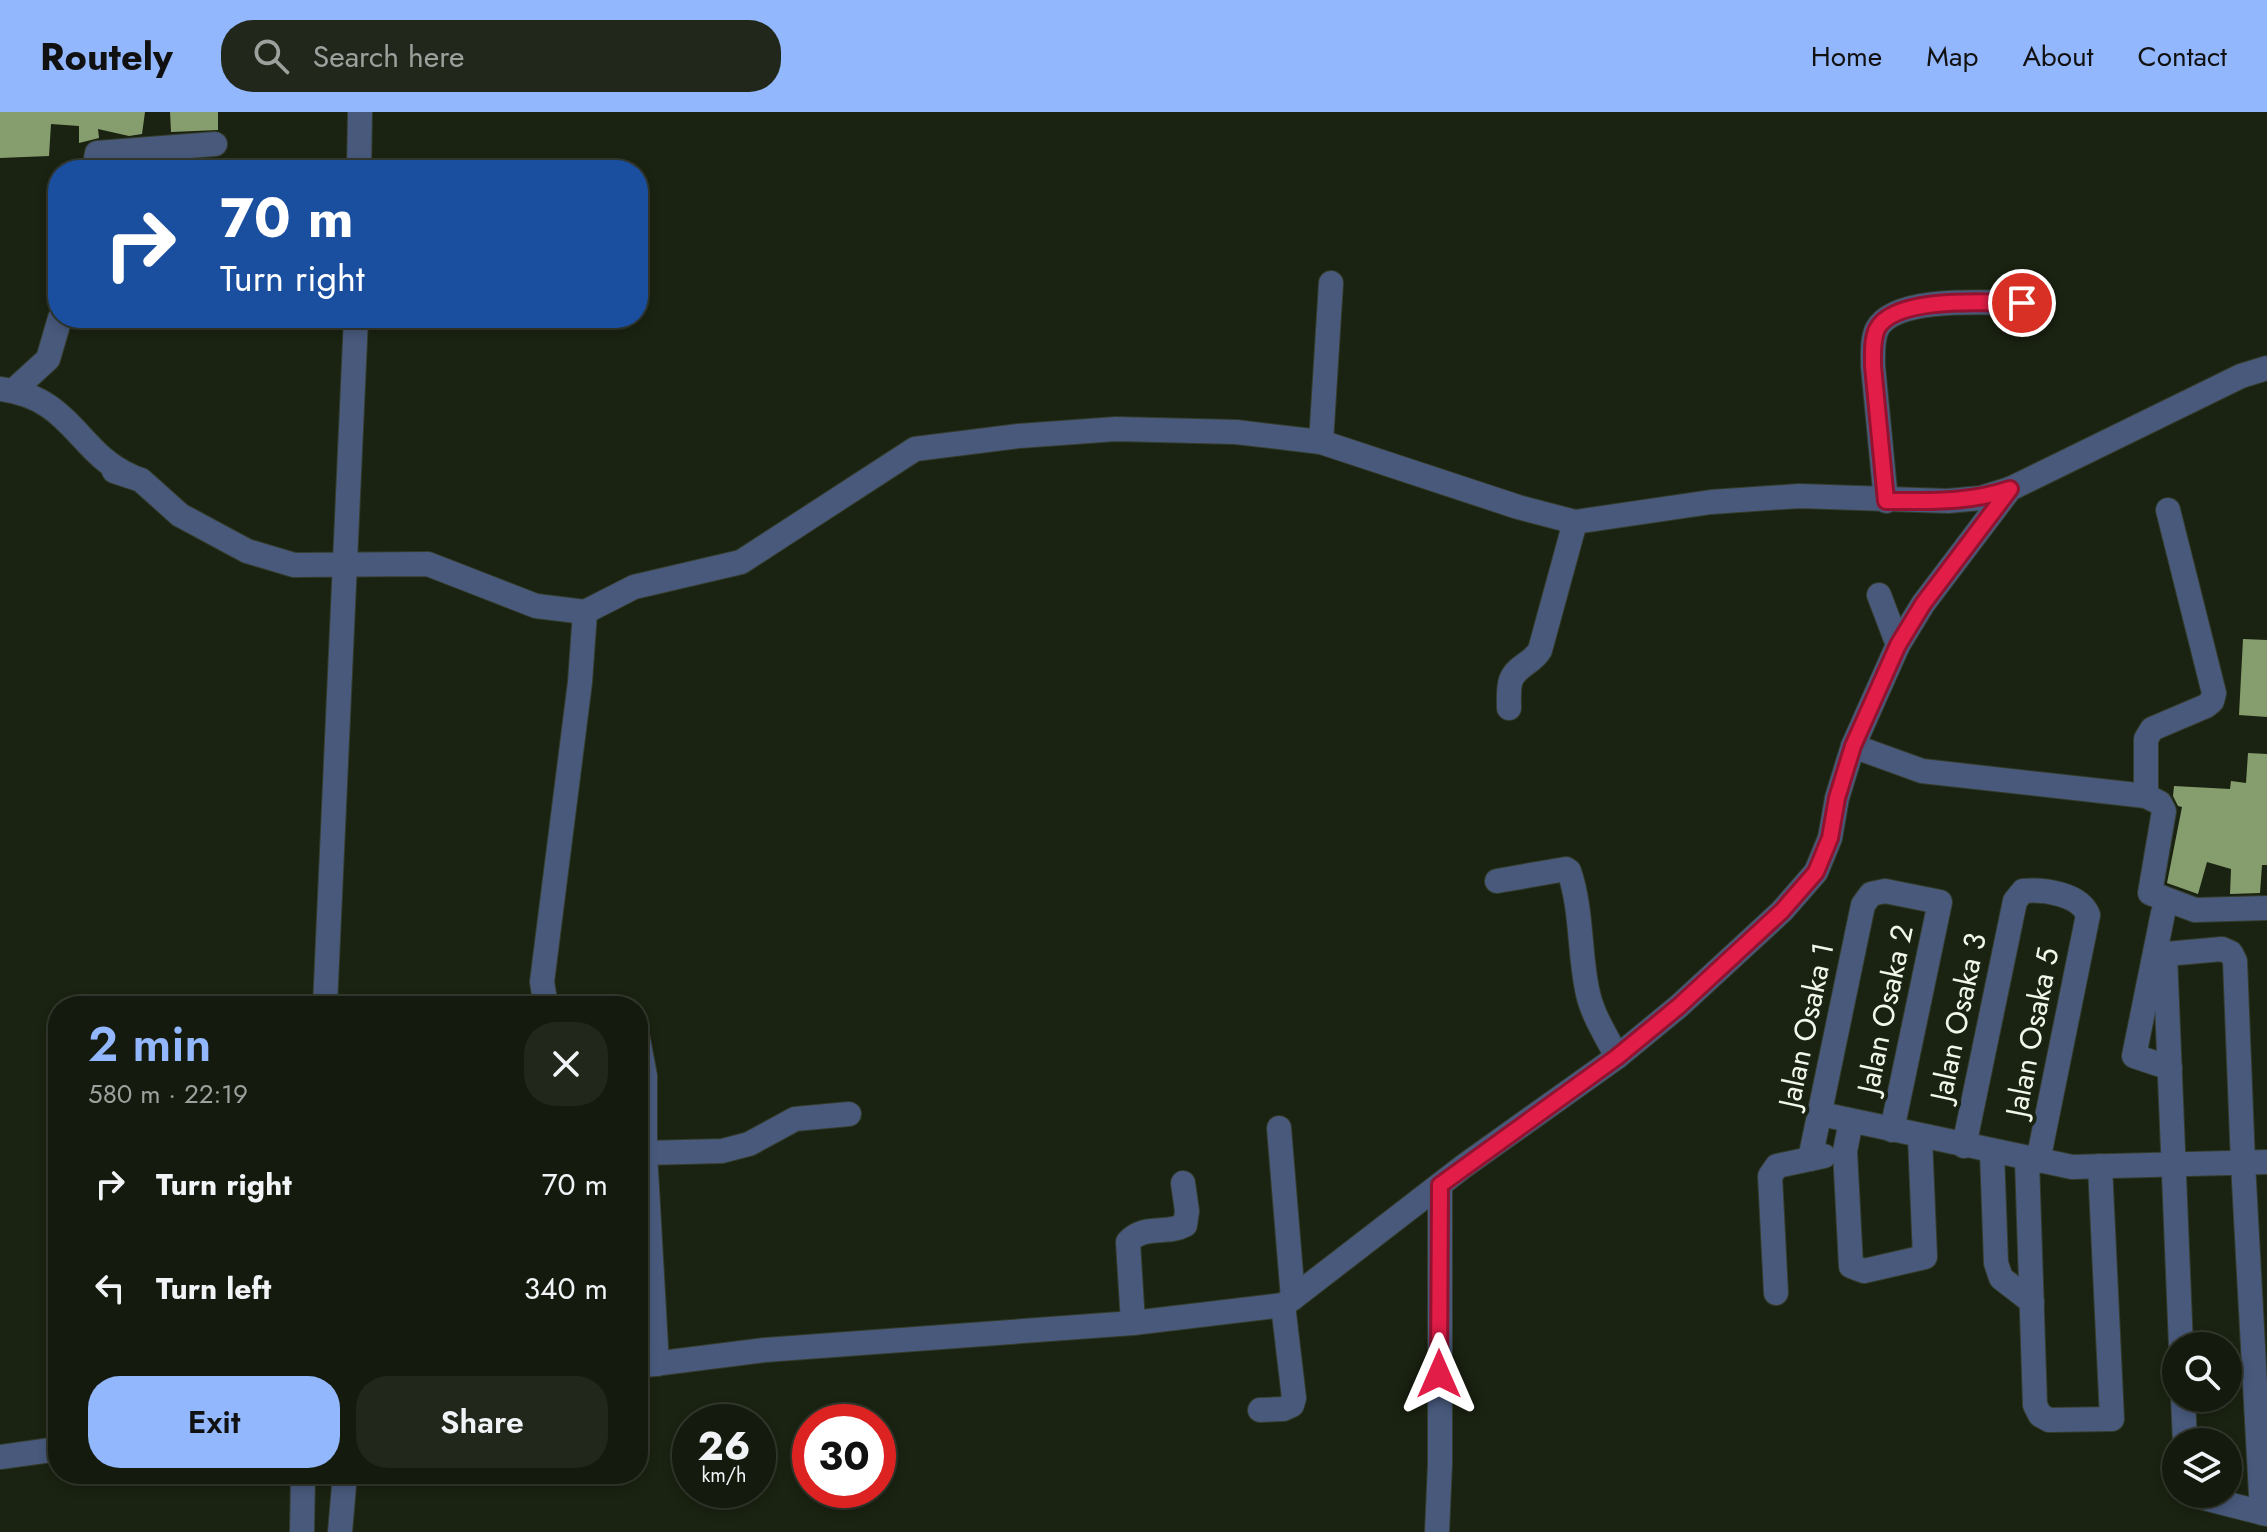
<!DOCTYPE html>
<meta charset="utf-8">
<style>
:root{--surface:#141a0d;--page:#21271b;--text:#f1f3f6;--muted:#9da19d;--line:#33382e;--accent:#93b7fd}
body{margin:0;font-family:Jost,sans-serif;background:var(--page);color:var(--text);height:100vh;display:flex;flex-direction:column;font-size:30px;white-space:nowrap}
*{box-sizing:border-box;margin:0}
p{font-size:26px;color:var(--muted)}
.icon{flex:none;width:44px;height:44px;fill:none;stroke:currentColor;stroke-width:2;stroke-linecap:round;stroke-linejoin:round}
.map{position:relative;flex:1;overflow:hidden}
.sheet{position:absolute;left:48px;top:884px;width:600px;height:488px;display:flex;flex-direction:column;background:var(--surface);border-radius:32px;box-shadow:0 4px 12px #0003,0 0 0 2px var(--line)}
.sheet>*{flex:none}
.guide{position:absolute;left:48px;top:48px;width:600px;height:168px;border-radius:32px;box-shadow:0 4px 12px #0003,0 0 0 2px var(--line);background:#1a4fa0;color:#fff;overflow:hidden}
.fabs{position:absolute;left:2162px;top:1220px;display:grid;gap:16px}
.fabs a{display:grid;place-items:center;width:80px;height:80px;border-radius:50%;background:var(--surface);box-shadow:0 4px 12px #0003,0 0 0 2px var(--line);font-size:40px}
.speed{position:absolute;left:672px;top:1292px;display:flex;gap:16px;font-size:40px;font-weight:700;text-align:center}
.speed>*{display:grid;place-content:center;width:104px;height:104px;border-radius:50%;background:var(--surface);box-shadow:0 4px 12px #0003,0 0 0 2px var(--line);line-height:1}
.speed small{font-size:20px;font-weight:400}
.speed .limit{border:12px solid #d22;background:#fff;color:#111}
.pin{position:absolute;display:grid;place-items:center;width:68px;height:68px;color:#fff;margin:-34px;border:4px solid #fff;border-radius:50%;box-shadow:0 2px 8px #0007}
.me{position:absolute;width:88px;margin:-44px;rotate:0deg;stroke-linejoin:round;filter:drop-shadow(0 0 6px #0008)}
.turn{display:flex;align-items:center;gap:28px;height:168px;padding:0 40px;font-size:36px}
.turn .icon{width:104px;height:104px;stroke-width:2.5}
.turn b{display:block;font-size:56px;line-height:68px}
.round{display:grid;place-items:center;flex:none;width:84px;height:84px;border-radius:32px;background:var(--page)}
.head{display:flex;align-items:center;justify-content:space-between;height:136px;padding:0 40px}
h1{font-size:48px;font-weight:600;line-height:60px;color:var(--accent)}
.primary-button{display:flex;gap:16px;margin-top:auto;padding:16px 40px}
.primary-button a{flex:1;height:92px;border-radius:32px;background:var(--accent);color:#111;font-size:32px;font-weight:600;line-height:92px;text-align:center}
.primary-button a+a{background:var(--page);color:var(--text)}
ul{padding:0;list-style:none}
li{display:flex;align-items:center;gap:24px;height:104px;padding:0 40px}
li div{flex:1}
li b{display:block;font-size:30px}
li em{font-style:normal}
header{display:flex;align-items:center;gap:48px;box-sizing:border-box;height:112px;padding:0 40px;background:var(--accent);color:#111}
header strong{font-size:38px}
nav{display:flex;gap:44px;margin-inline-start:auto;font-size:28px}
.search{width:560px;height:72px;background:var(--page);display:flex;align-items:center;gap:20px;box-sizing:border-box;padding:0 28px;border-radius:32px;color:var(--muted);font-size:30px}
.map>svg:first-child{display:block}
.building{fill:#869e6d}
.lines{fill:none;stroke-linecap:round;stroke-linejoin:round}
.minor-casing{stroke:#343c2b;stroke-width:26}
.minor{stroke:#48597c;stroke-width:24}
.route-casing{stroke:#92132f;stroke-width:20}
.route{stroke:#e11d48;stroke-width:14}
.labels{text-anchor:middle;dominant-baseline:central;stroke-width:8;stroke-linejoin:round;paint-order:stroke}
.street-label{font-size:30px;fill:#f1f7eb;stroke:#1a2211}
</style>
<header>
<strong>Routely</strong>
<div class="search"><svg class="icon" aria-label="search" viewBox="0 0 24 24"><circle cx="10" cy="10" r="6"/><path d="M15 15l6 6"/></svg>Search here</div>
<nav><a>Home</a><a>Map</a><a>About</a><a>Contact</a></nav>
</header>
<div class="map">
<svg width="2267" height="1420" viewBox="0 0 2267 1420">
<rect width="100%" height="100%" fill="#1a2211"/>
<g class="building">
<path d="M0 0H145L142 22 129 24 98 17 99 26 79 31V14L51 12 49 44 0 46Z"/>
<path d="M170 0H218V18L171 20Z"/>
<path d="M2243 527 2267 528V605L2239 603Z"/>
<path d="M2248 641 2267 642V753H2262L2260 781 2230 782 2231 757 2207 750 2198 782 2167 771 2182 695 2178 694 2173 684 2174 674 2230 677 2231 669 2246 671Z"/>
</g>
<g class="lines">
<g class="minor-casing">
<g id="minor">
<path d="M94 58 97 41 215 32"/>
<path d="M359 58 360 0"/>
<path d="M0 277C73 286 77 341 131 364"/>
<path d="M13 279 48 247 60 206"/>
<path d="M1321 330 1331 171"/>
<path d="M114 359 141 368 180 403 247 439 294 453 428 452 536 494 585 500 634 475 741 450 915 337 1019 324 1116 317 1236 320 1321 330 1518 395 1575 410 1711 390 1799 384 1948 389 1981 386 2010 377 2241 264 2267 256"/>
<path d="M1886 389 1873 254C1873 242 1872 228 1877 217 1895 183 1989 191 2022 191"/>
<path d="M2168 398 2214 581 2212 589 2206 594 2152 617 2146 627V684L2160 691 2164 699 2150 781 2195 798 2267 796"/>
<path d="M1879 483 1898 533"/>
<path d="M1509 596C1509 587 1508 576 1511 568 1516 554 1533 551 1540 538L1575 410"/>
<path d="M1853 634 1922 659 2146 684"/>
<path d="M1497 769 1566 757 1569 759C1582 797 1579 838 1587 877 1591 901 1606 923 1617 945"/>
<path d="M2163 801 2134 944 2170 956"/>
<path d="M2155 843 2222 837 2231 841 2235 849 2243 1051 2262 1401"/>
<path d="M2165 843 2181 1234"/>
<path d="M325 894 356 206"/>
<path d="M546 894 542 870 580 570 585 500"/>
<path d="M638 927 645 964V1041L657 1252"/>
<path d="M1821 1002 2072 1055 2267 1050"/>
<path d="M1851 1009 1845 1039 1851 1154 1864 1159 1925 1145 1920 1025"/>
<path d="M1279 1016 1293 1186"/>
<path d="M1964 1034 2015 789 2023 779C2044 777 2080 782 2088 803L2038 1049"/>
<path d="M1992 1040 1996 1151 2001 1166 2032 1190"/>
<path d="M645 1041 722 1039 749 1032 795 1007 849 1002"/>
<path d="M1810 1047 1863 793 1871 782 1885 779 1940 790 1892 1018"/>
<path d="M2027 1048 2035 1293 2040 1303 2049 1308 2112 1307 2100 1054"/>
<path d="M1776 1181 1770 1064 1777 1054 1824 1044"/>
<path d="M1133 1211 1128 1130C1143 1112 1167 1123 1185 1113L1187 1099 1183 1071"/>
<path d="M638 1254 765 1238 1133 1211 1283 1193 1293 1186 1464 1054 1617 945 1679 894 1782 799 1816 760 1830 726 1837 686 1853 634 1898 533 1923 492 2010 377"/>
<path d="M2183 1286 2185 1330"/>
<path d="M1260 1298 1283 1297 1292 1293 1294 1286 1283 1193"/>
<path d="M0 1345 58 1337"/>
<path d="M2199 1382 2204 1386 2267 1402"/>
<path d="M302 1420 303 1362"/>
<path d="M340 1420 345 1362"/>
<path d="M1437 1420 1440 1352V1073"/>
</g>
</g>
<use href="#minor" class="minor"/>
</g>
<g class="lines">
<g class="route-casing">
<path id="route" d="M1439 1262 1440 1073 1617 945 1679 894 1782 799 1816 760 1830 726 1837 686 1853 634 1898 533 1923 492 2010 377C1968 391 1931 389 1886 389L1873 254C1873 242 1872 228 1877 217 1895 183 1989 191 2022 191"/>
</g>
<use href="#route" class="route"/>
</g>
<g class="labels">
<g class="street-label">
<text transform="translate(1885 897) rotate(-78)">Jalan Osaka 2</text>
<text transform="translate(1958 905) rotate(-78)">Jalan Osaka 3</text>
<text transform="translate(1806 913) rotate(-78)">Jalan Osaka 1</text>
<text transform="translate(2032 920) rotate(-79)">Jalan Osaka 5</text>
</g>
</g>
</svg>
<div class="fabs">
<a><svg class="icon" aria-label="search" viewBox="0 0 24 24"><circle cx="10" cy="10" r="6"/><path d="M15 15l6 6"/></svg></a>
<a><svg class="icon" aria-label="layers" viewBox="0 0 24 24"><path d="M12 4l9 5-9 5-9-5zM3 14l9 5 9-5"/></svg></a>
</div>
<div class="speed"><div>26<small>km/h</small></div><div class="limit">30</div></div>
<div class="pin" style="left:2022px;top:191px;background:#d93025"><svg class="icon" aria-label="arrive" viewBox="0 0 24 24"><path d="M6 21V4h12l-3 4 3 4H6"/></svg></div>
<svg class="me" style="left:1439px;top:1262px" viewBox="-20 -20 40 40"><path d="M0-17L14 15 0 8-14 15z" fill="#e11d48" stroke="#fff" stroke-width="4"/></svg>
<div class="guide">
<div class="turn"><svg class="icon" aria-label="right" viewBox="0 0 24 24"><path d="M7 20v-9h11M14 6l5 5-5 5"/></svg><div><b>70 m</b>Turn right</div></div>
</div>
<section class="sheet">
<div class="head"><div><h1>2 min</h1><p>580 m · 22:19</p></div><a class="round"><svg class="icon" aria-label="close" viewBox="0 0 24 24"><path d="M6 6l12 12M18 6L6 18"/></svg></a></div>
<ul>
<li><svg class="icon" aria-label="right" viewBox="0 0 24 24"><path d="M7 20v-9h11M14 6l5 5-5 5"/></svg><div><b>Turn right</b></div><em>70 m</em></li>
<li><svg class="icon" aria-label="left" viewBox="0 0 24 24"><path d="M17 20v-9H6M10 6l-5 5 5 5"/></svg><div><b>Turn left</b></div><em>340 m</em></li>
</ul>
<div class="primary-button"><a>Exit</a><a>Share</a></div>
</section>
</div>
